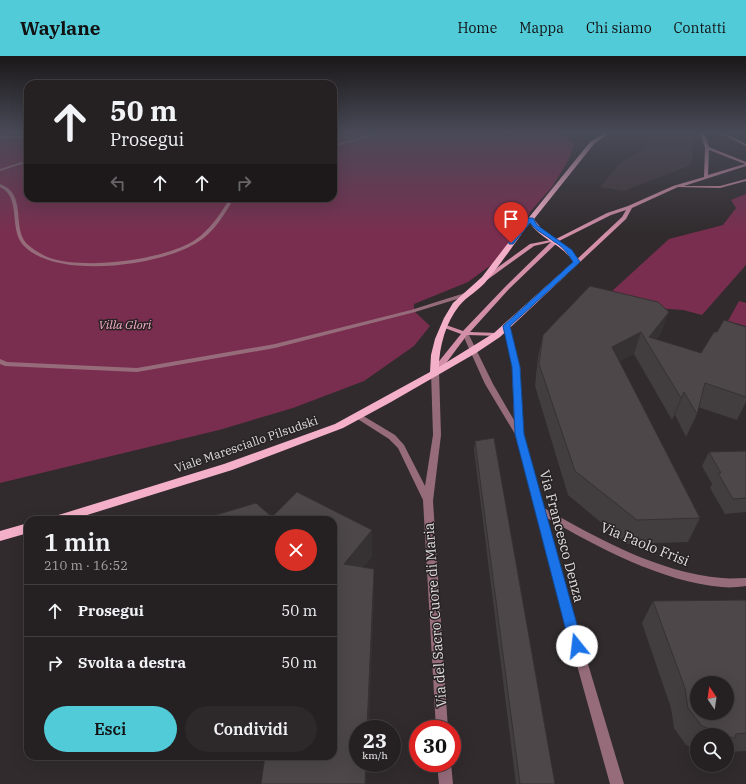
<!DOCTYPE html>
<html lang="it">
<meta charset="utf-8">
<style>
:root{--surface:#252022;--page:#2d282a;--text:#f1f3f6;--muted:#a3a3a5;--line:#423e40;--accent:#52cbd9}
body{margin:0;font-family:"IBM Plex Serif",serif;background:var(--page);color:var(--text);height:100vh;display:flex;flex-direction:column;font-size:15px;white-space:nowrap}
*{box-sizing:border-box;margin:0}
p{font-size:13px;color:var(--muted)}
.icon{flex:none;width:22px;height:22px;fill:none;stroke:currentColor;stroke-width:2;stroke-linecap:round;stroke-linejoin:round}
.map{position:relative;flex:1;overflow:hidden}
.side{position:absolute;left:24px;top:460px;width:313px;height:244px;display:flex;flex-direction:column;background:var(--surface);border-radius:12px;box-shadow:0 4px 16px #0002,0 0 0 1px var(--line)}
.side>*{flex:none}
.hud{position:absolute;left:24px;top:24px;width:313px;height:122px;border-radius:12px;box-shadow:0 4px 16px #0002,0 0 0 1px var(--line);background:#252022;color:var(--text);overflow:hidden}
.needle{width:26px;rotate:347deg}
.buttons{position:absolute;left:690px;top:620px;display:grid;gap:8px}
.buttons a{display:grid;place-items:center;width:44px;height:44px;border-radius:50%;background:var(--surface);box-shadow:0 4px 16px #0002,0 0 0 1px var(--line);font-size:20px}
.speed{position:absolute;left:349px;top:664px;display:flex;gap:8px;font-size:20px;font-weight:700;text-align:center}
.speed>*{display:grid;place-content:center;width:52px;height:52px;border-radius:50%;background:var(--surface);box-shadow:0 4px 16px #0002,0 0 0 1px var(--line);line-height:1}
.speed small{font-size:10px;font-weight:400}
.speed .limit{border:6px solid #d22;background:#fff;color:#111}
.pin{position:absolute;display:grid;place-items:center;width:34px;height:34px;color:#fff;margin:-41px -17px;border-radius:50% 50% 50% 0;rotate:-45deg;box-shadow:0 0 4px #0007}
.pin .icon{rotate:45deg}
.me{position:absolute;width:44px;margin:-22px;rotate:344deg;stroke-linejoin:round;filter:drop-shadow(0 0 3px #0008)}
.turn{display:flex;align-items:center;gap:14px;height:84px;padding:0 20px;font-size:18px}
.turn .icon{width:52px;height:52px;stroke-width:2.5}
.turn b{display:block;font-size:28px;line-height:34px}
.lanes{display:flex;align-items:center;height:38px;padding:0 20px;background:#0003;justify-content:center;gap:20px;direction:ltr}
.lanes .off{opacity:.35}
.round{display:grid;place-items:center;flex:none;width:42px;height:42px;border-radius:21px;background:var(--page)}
.overview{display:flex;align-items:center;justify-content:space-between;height:68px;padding:0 20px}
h1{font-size:24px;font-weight:600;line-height:30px}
.action{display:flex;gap:8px;margin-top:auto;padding:8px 20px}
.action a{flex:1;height:46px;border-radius:24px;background:var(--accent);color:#111;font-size:16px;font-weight:600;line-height:46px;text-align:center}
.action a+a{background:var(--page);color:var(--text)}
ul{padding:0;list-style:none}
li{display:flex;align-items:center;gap:12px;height:52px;padding:0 20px;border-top:1px solid var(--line)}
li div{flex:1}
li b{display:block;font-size:15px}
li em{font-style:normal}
header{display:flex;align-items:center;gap:24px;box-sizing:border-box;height:56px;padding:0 20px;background:var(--accent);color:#111}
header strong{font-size:19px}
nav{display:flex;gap:22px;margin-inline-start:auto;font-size:14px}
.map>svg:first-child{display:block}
.built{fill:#413539}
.green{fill:#7a2e4f}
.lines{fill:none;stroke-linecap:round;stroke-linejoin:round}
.pedestrian{fill:#966c7b;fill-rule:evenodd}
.minor{fill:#966c7b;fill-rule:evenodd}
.tertiary{fill:#966c7b;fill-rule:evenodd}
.secondary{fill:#d28fa7;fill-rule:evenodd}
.primary{fill:#f5b0c9;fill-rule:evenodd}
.wall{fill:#423d3f}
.shaded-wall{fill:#363233}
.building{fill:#4d4749;stroke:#363233;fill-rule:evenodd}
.route{fill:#1a73e8;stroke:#114b97}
.labels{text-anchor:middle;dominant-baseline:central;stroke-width:3;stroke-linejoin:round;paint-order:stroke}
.park-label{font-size:12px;font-style:italic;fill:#faafca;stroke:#272223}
.street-label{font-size:12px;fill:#e1ddde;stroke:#272223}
.near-street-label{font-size:14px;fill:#e1ddde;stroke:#272223}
</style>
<header>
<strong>Waylane</strong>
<nav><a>Home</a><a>Mappa</a><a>Chi siamo</a><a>Contatti</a></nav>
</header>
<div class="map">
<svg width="746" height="728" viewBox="0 0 746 728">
<rect width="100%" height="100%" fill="#312b2d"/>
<path class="built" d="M662 76 690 77 693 102 689 110 624 135 600 131 621 106 644 92Z"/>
<g class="green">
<path d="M0 76H28V142H333V76H557L575 87 568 105 552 131 530 156 522 175 498 204 468 226 414 248V255L430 270 414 290 364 325 293 352 219 374 0 427Z"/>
<path d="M746 138V209L702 259 683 254 655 252 610 237 669 183 723 169 736 152 731 144Z"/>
<path d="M739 245 746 247V270L728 265Z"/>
</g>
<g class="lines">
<g class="pedestrian">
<path d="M380 76H385L333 91V89Z"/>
<rect x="0" y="80" width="28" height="2"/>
<path d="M28 104V106L0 115V113Z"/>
<path d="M0 128C28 138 11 171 27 188 34 194 42 199 50 202 85 214 164 204 195 184 210 174 221 157 230 142H234C225 158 214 176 198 186 161 210 57 224 24 190 8 174 22 141 0 131Z"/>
<path d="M465 237 467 238V240L415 256 275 292 137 316 5 310 0 308V303L7 306 137 312 275 288 411 254Z"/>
</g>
<path class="minor" d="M507 268 510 270 520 311 523 377 544 452C597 482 659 517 722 522 730 523 738 522 746 522V530C738 531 730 532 722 531 662 526 597 491 547 462L570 548 624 728H610L560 548 515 378 485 328 462 277 465 275 468 277 493 328 514 364 512 311 504 270Z"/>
<g class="tertiary">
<path d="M432 314H435L439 316 441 379 433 445 448 673H436L423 444 398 392 389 383 353 360 357 357 360 358 395 379 404 389 425 430 433 379 431 316Z"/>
<path d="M437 707H451L453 728H439Z"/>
</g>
<g class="secondary">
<path d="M700 76H704L709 91 746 106V110L684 130H720L746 123V125L720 132 678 131 632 152 626 163 579 207 574 206 622 161 626 154 611 159 559 185 509 233 470 276 497 277 500 279 499 280 467 279 438 318H432L431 316 432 314 461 278 442 271V269H446L463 275 505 231 551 186 534 190 487 224H483V222L530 188 556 183 607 157 628 150 673 130 704 121 705 92ZM709 94 745 108 708 119Z"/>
<path d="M718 76H722L746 88V90Z"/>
</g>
<g class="primary">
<path d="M606 76H611L594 88 534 163C546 182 567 185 580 206L500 281 476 297 391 346 343 372 232 414 71 464H50L52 461 224 408 335 368 430 316 431 299 435 283 444 262 453 247 482 221 505 191 590 86ZM530 167C541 184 563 188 573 206L494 277 439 311C439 291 446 266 459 250 467 240 480 234 488 223 503 205 516 185 530 167Z"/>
<path d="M28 467V477L0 485V475Z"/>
</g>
</g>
<g class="wall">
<path d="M590 230 661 277 656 283 701 297 717 276 746 271V346L737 364 698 351 697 358 686 381 675 359 672 364 634 298 619 305 700 462 688 486 627 488 568 439 535 330 538 301 543 279Z"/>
<path d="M475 385 555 728H516L474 394Z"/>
<path d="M746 395V456L725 458 710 432 712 428 702 410 709 396Z"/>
<path d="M746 544V695L727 696V679H697V694L686 689 674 672 671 652 642 567 653 545Z"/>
</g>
<g class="shaded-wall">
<path d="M669 256 661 277 650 291 649 281Z"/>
<path d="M641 276 634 298 605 313 612 291Z"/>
<path d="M684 336 675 359 672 364 681 342Z"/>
<path d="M372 474V501L345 534 344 508Z"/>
<path d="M374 513V540L369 673H367Z"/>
<path d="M366 707H367L366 728H365Z"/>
</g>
<g class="building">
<path d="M590 230 658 246 669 256 649 281 701 297 714 276H717L724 264 746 271V341L705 327 697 358 684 336 681 342 641 276 612 291 700 462 637 464 575 415 539 308 543 279Z"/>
<path d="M494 382 555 728H520L475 385Z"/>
<path d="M746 395V442L733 443 718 417H721L709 396Z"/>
<path d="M297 436 372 474 344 508 374 513 367 673H358V707H366L365 728H261L265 700H333V464H199L256 447 272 461Z"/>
<path d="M746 544V677L736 678 735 682 727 680V679H723L716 677 701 669 688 652 685 632 653 545ZM697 627H727V657H697Z"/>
</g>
<linearGradient id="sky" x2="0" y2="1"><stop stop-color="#1b1819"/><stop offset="0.43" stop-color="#484a57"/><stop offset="1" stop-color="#484a57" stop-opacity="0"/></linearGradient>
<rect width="746" height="178" fill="url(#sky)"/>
<path class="route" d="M529 162H533L537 169 572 194 580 206 510 270 520 311 524 378 583 590 581 594 577 596 572 594 570 590 515 378 512 311 503 270 573 206C568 197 562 190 553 185 546 179 536 175 530 167L513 188H509V186Z"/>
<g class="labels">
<g class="park-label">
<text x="125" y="268">Villa Glori</text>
</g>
<g class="street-label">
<text transform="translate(246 388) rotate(-19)">Viale Maresciallo Pilsudski</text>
</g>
<g class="near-street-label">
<text transform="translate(562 480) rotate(75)">Via Francesco Denza</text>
<text transform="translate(645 488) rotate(22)">Via Paolo Frisi</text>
<text transform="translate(435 559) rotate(-94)">Via del Sacro Cuore di Maria</text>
</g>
</g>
</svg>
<div class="buttons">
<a><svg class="needle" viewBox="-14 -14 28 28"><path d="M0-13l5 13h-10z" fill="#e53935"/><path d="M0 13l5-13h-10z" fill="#a3a3a5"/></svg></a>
<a><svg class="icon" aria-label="search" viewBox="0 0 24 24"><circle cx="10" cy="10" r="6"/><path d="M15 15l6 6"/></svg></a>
</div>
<div class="speed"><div>23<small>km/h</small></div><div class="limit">30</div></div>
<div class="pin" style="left:511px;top:187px;background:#d93025"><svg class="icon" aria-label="arrive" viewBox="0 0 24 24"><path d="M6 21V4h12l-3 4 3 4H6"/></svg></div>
<svg class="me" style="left:577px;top:590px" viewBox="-20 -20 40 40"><circle r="19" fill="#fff"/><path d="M0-13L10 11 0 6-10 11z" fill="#1a73e8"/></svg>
<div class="hud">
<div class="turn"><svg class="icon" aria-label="ahead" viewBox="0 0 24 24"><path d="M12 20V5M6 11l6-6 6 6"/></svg><div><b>50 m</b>Prosegui</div></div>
<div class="lanes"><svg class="icon off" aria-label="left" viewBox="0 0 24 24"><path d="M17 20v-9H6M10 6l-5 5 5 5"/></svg><svg class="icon" aria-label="ahead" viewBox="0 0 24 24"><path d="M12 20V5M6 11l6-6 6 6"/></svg><svg class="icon" aria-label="ahead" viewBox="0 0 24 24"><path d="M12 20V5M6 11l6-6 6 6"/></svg><svg class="icon off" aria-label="right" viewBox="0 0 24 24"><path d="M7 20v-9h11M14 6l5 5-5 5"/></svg></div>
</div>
<section class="side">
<div class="overview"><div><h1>1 min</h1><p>210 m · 16:52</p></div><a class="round" style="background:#d93025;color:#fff"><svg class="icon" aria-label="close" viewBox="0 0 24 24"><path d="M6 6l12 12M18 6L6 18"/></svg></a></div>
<ul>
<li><svg class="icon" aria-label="ahead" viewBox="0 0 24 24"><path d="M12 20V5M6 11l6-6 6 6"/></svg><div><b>Prosegui</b></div><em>50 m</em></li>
<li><svg class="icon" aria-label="right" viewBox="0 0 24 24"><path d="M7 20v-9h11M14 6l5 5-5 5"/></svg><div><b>Svolta a destra</b></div><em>50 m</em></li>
</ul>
<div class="action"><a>Esci</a><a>Condividi</a></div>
</section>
</div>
